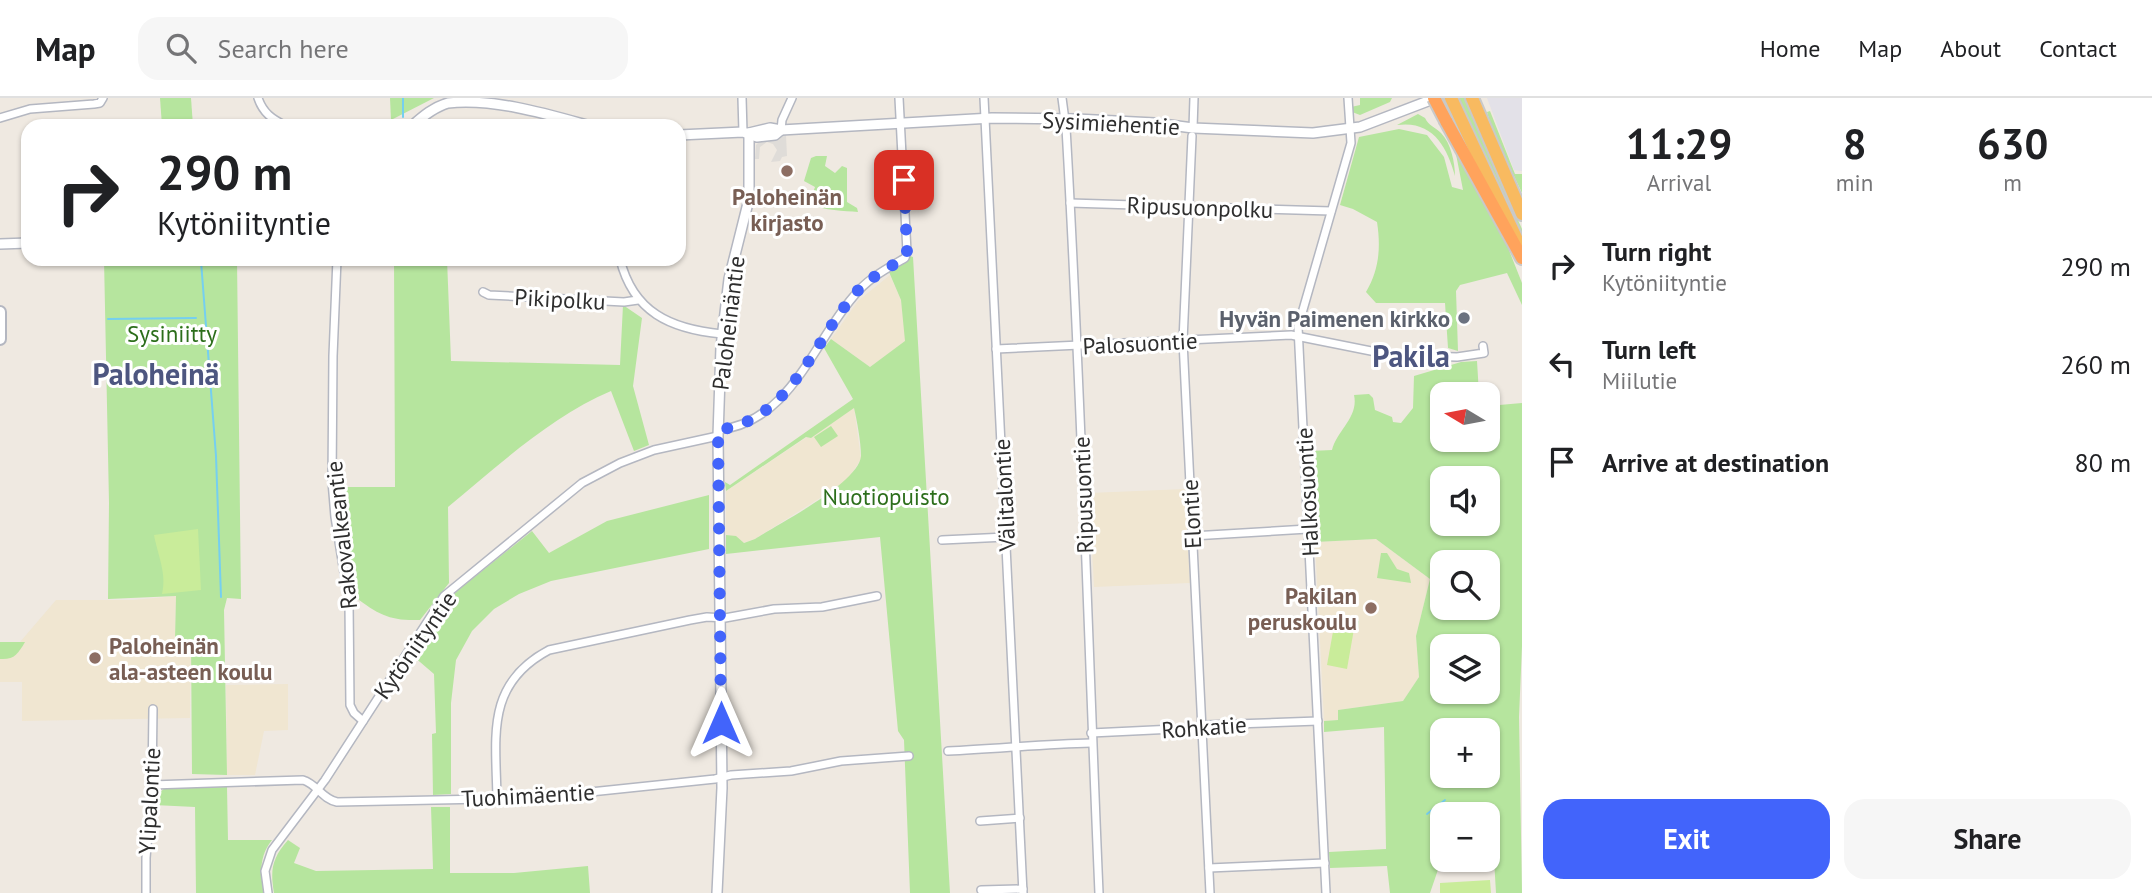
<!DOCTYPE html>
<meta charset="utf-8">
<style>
:root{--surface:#fff;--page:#f6f6f6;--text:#202124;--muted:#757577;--line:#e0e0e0;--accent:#4264fb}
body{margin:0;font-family:"PT Sans",sans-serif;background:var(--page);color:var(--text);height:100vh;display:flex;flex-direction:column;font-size:26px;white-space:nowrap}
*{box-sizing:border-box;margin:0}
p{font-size:23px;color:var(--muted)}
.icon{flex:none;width:38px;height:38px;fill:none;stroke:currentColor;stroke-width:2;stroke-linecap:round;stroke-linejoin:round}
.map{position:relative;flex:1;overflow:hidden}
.panel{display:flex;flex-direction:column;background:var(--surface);width:630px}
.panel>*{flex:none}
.guide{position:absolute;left:21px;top:21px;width:665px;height:147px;border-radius:21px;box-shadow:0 2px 5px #0004;background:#fff;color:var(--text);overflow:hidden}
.needle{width:46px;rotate:280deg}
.controls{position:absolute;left:1430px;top:284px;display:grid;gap:14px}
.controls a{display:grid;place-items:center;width:70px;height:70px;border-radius:14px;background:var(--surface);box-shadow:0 2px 5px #0004;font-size:35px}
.pin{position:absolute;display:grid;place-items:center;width:60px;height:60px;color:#fff;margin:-30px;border-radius:14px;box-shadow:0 4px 10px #0006}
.me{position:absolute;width:77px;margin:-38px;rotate:0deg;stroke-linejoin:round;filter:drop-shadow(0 0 5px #0008)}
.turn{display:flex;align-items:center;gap:24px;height:147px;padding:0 21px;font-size:32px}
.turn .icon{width:91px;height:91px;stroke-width:2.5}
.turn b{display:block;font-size:49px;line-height:60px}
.eta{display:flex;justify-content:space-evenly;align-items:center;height:119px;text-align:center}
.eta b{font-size:42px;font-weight:600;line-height:49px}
.action{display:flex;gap:14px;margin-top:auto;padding:14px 21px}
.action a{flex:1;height:80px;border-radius:21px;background:var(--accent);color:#fff;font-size:28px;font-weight:600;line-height:80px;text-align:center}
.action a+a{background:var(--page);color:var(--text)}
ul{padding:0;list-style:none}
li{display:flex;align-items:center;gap:21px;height:98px;padding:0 21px}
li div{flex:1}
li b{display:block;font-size:26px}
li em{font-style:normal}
header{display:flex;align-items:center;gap:42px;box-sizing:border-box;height:98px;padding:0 35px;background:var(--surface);border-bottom:2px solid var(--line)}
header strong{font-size:33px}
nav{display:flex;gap:38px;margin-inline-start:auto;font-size:24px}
.search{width:490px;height:63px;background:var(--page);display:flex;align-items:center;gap:18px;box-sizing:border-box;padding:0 24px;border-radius:21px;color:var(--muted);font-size:26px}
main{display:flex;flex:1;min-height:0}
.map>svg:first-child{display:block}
.industrial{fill:#e3e1e8}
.education{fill:#f0e6d1}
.green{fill:#b6e59e;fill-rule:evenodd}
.pitch{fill:#c9ec9a}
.plaza{fill:#dfdcd8}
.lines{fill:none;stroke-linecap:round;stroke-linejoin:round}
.stream{stroke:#75cff0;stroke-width:2}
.minor-casing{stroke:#b4b7c1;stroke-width:10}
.tertiary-casing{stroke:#b4b7c1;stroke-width:12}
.secondary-casing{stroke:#b4b7c1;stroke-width:14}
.trunk-casing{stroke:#c9c9c9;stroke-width:16}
.motorway-casing{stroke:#c9c9c9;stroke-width:16}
.minor{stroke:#fff;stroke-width:7}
.tertiary{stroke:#fff;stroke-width:9}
.secondary{stroke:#fff;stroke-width:10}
.trunk{stroke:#f8ba60;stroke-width:12}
.motorway{stroke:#ffa35c;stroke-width:12}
.motorway-bridge-casing{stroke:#c9c9c9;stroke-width:16;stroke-linecap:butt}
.motorway-bridge{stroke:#ffa35c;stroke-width:12}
.route{stroke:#4264fb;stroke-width:12;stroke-dasharray:0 21.6}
.education-dot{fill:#8d6e63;stroke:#fff;stroke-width:2.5}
.worship-dot{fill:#6b7280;stroke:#fff;stroke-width:2.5}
.labels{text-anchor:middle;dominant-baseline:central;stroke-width:6;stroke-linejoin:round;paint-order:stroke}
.street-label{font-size:23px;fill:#2e2e2e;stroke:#fff}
.education-label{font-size:23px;font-weight:bold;fill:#785e54;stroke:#fff}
.worship-label{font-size:23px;font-weight:bold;fill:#5b616d;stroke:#fff;text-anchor:end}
.park-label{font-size:23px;fill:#2c6e1b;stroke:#fff}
.district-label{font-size:30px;font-weight:bold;fill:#4d5680;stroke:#fff}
</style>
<header>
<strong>Map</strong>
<div class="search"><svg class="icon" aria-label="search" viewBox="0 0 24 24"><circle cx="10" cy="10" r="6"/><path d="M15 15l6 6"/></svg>Search here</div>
<nav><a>Home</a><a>Map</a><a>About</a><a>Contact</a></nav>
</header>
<main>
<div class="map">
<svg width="1522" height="795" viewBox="0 0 1522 795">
<rect width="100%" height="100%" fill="#efe9e1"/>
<path class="industrial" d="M1487 0H1522V73L1514 72Z"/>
<g class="education">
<path d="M890 177 901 202 906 243 870 269 831 241 858 203Z"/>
<path d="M854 309 861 361 847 383 755 441 743 445 726 437V393L807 339 811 340Z"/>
<path d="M1185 391 1190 485 1094 489 1089 395Z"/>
<path d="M1376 441 1430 481 1416 538 1419 579 1403 603 1338 612V622L1324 623 1315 444Z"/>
<path d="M176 498 175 541 191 542 190 620 22 623V584H0V544H20L56 502H133Z"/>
<path d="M288 586V632L264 633 255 677H227L226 587Z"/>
</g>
<g class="green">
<path d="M160 0H191L193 28H162Z"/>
<path d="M390 0H434L391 22Z"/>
<path d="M1360 0H1392L1390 4 1360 17 1352 14 1351 9 1360 7Z"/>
<path d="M1458 0H1464L1522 131V138Z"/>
<path d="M1490 13 1515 76H1522V95L1492 31 1487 14Z"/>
<path d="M1418 16 1425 20C1429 28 1435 29 1441 35 1451 45 1455 65 1455 78 1447 48 1432 22 1397 27Z"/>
<path d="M1399 31 1427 37 1444 59 1452 89 1463 92 1455 51 1503 137 1522 185V207L1507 175 1460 187 1456 193 1458 253 1448 250 1445 205H1376L1366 194C1379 172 1381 150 1377 124L1353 111 1340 107 1359 39Z"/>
<path d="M816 58H827L825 68 835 75 842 68 847 70V104L857 110 858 114C845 113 823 112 812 107L813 101 811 100 815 89 804 83 811 60Z"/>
<path d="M910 158 913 159 950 795H910L904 642 898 633 880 439 726 456V437L736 438 744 445 755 441C778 426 859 385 861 358 861 344 857 323 854 310L811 340 806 339 726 393 725 384 730 387 853 301 824 250 831 241 870 269 905 243 901 202 889 174Z"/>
<path d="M104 161H237L241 501 227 500 224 512 227 677 192 676 191 543 175 541 176 498 108 501 109 405Z"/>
<path d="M394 161H447L451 263 620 267 623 207 642 220 633 288 649 347 634 353 611 293C550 319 499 367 448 409L449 485 420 522C390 523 379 517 355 499L338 389H395Z"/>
<path d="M1477 263 1479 296H1442V341H1488V308L1522 305V548L1519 619 1522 795H1496L1494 761H1488V716H1442V761H1483L1441 763 1430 795H1390L1387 768 1330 770 1329 754 1386 751 1384 629 1324 634V623L1338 622V612L1403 603 1419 579 1416 538 1430 481 1376 441 1315 444 1310 353 1332 352C1337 332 1359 319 1354 297L1369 296 1373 300 1375 312 1392 319 1393 324 1401 325 1413 310 1414 278 1461 264ZM1442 380H1488V425H1442ZM1442 464H1488V509H1442ZM1442 548H1488V593H1442ZM1442 632H1488V677H1442Z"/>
<path d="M831 328 838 338 821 349 814 339Z"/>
<path d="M709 397V451L551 483 519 496 494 511 472 533 456 562 451 605V696L433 697 432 636 436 635 434 576 413 558 436 516 457 493 532 433 549 455 607 423Z"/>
<path d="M1381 455H1387L1397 471 1409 475 1411 485 1377 480Z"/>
<path d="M1334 519 1359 523 1358 532 1332 527Z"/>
<path d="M0 544H25C18 556 14 562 0 561Z"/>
<path d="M227 689 228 742H272C259 758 260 776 264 795H196L195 709 154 707V699L165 690Z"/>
<path d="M431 709H450V775H514L588 768 590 795H274C270 772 272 760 288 742L300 750 294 765 316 773 433 771Z"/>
</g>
<g class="pitch">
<path d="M198 431 201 492 162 496C167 476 158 458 154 437Z"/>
<path d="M1334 528 1354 531 1347 571 1327 567Z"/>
<path d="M1490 782 1491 795H1440V785Z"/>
</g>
<path class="plaza" d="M786 37 787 58 782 59 780 63 771 64 777 52 773 46 767 44 760 49 759 61H755L756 47 761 42Z"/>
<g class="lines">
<g class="stream">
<path d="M403 0V19"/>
<path d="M201 163 216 358 221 499"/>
<path d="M108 221 196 220"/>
<path d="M1427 716 1445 702"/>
</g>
<g class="minor-casing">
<g id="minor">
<path d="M258 0C263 15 272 21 286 28"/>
<path d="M742 0 743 34"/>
<path d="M984 0 1023 795"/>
<path d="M1062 0 1066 30C1081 285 1088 540 1099 795"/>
<path d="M0 20 30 11 94 6 100 5 103 0"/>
<path d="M1193 30 1194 0"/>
<path d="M781 32 782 22 792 0"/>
<path d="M1192 38 1183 243 1210 795"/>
<path d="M1070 105 1331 113"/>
<path d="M337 161 333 258 332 383 335 419 349 505 350 607 354 615 363 623"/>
<path d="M620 161C633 214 670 231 722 236"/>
<path d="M483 194 489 197 624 204 638 202"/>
<path d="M996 251 1291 237 1391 257 1457 259 1484 255 1483 248"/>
<path d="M718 332C790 324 812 247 853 199 867 181 886 171 905 160L907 154 899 0"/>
<path d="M1192 438 1308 431"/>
<path d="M942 442 1006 439"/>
<path d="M1091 635 1195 630 1205 627 1318 623"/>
<path d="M948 653C996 651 1043 646 1091 645"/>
<path d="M152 687 303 682C317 686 322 701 337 704L533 700 715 681 731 677 791 673 841 663 909 658"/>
<path d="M497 701C496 638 485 586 549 552L690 522 707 519 725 520 774 511 822 509 877 498"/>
<path d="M980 723 1020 720"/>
<path d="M1209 770 1325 765"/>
<path d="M981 792 1023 791"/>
<path d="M146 795V760L152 687 153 611"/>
<path d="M268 795 265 773 272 752 325 682 444 498 582 385 620 365 654 352 718 338"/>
<path d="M1326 795 1298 229 1351 45 1348 0"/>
</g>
</g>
<g class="tertiary-casing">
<g id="tertiary">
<path d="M412 28C423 18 434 9 448 5 494 0 547 16 590 28"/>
<path d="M749 35 770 30 781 32 992 20 1076 21 1155 25 1193 30 1313 35 1360 29 1436 0"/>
<path d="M679 37 743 34 757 39 775 37 781 32"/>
<path d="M0 146 28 145"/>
<path d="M717 795 722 690 718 338 721 249 729 181 749 101V35"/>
</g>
</g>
<g class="secondary-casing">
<path id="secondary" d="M0 214V241"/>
</g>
<g class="trunk-casing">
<g id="trunk">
<path d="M1451 0 1519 146"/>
<path d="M1472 0 1522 116"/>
</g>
</g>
<g class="motorway-casing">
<path id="motorway" d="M1446 23 1522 160"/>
</g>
<use href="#minor" class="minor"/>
<use href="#tertiary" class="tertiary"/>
<use href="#secondary" class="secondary"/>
<use href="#trunk" class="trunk"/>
<use href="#motorway" class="motorway"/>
<g class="motorway-bridge-casing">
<path id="motorway-bridge" d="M1434 0 1446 23"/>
</g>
<use href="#motorway-bridge" class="motorway-bridge"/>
</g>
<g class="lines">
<path class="route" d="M721 625 718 332C790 322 812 247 853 198 867 181 886 171 905 160L907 154 904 82"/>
</g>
<g class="education-dot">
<circle cx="787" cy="73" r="7"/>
<circle cx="1371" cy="510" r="7"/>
<circle cx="95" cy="560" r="7"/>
</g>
<circle class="worship-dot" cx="1464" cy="220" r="7"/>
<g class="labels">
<g class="street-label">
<text transform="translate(1111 25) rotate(3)">Sysimiehentie</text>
<text transform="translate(1200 109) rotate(2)">Ripusuonpolku</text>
<text transform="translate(560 201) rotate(3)">Pikipolku</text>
<text transform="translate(728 225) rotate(-83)">Paloheinäntie</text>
<text transform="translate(1140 245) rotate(-3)">Palosuontie</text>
<text transform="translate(1307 394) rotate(-93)">Halkosuontie</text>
<text transform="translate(1004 397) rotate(-93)">Välitalontie</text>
<text transform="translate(1083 397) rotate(-92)">Ripusuontie</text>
<text transform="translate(1191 416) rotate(-93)">Elontie</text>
<text transform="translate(341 437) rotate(-96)">Rakovalkeantie</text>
<text transform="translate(415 547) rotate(-55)">Kytöniityntie</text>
<text transform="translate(1204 629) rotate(-4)">Rohkatie</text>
<text transform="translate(528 697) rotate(-3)">Tuohimäentie</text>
<text transform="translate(149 703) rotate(-87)">Ylipalontie</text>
</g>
<g class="education-label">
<text x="787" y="98">Paloheinän<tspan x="787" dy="26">kirjasto</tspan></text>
<text x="1357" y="497" text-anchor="end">Pakilan<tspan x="1357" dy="26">peruskoulu</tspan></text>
<text x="109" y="547" text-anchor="start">Paloheinän<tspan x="109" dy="26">ala-asteen koulu</tspan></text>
</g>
<g class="worship-label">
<text x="1450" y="220">Hyvän Paimenen kirkko</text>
</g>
<g class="park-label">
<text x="172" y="235">Sysiniitty</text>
<text x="886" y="398">Nuotiopuisto</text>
</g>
<g class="district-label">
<text x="1411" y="257">Pakila</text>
<text x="156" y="275">Paloheinä</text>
</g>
</g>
</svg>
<div class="controls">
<a><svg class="needle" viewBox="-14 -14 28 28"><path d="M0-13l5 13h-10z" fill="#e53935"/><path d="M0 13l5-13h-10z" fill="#757577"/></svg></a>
<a><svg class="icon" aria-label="sound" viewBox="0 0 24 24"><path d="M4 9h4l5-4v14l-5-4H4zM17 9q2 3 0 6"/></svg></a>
<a><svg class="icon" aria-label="search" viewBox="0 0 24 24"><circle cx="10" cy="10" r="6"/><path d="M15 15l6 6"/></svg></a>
<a><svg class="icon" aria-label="layers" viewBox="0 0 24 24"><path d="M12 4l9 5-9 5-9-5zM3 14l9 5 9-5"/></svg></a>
<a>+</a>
<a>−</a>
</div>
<div class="pin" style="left:904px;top:82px;background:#d93025"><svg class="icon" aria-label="arrive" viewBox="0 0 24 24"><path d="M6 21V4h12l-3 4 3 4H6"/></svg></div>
<svg class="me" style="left:721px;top:625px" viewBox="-20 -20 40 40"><path d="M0-17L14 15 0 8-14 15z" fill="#4264fb" stroke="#fff" stroke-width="4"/></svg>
<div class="guide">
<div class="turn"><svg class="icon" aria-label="right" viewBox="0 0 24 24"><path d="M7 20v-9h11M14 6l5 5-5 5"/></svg><div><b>290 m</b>Kytöniityntie</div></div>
</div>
</div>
<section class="panel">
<div class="eta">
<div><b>11:29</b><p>Arrival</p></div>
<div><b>8</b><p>min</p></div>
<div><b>630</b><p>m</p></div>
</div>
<ul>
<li><svg class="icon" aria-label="right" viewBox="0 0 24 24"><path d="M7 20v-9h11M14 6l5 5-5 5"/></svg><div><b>Turn right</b><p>Kytöniityntie</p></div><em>290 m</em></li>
<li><svg class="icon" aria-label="left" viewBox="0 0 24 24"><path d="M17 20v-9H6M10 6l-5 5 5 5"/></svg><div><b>Turn left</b><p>Miilutie</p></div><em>260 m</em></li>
<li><svg class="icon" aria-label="arrive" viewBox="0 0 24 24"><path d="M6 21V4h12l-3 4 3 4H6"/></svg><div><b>Arrive at destination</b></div><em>80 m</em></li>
</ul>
<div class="action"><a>Exit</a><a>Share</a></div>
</section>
</main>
